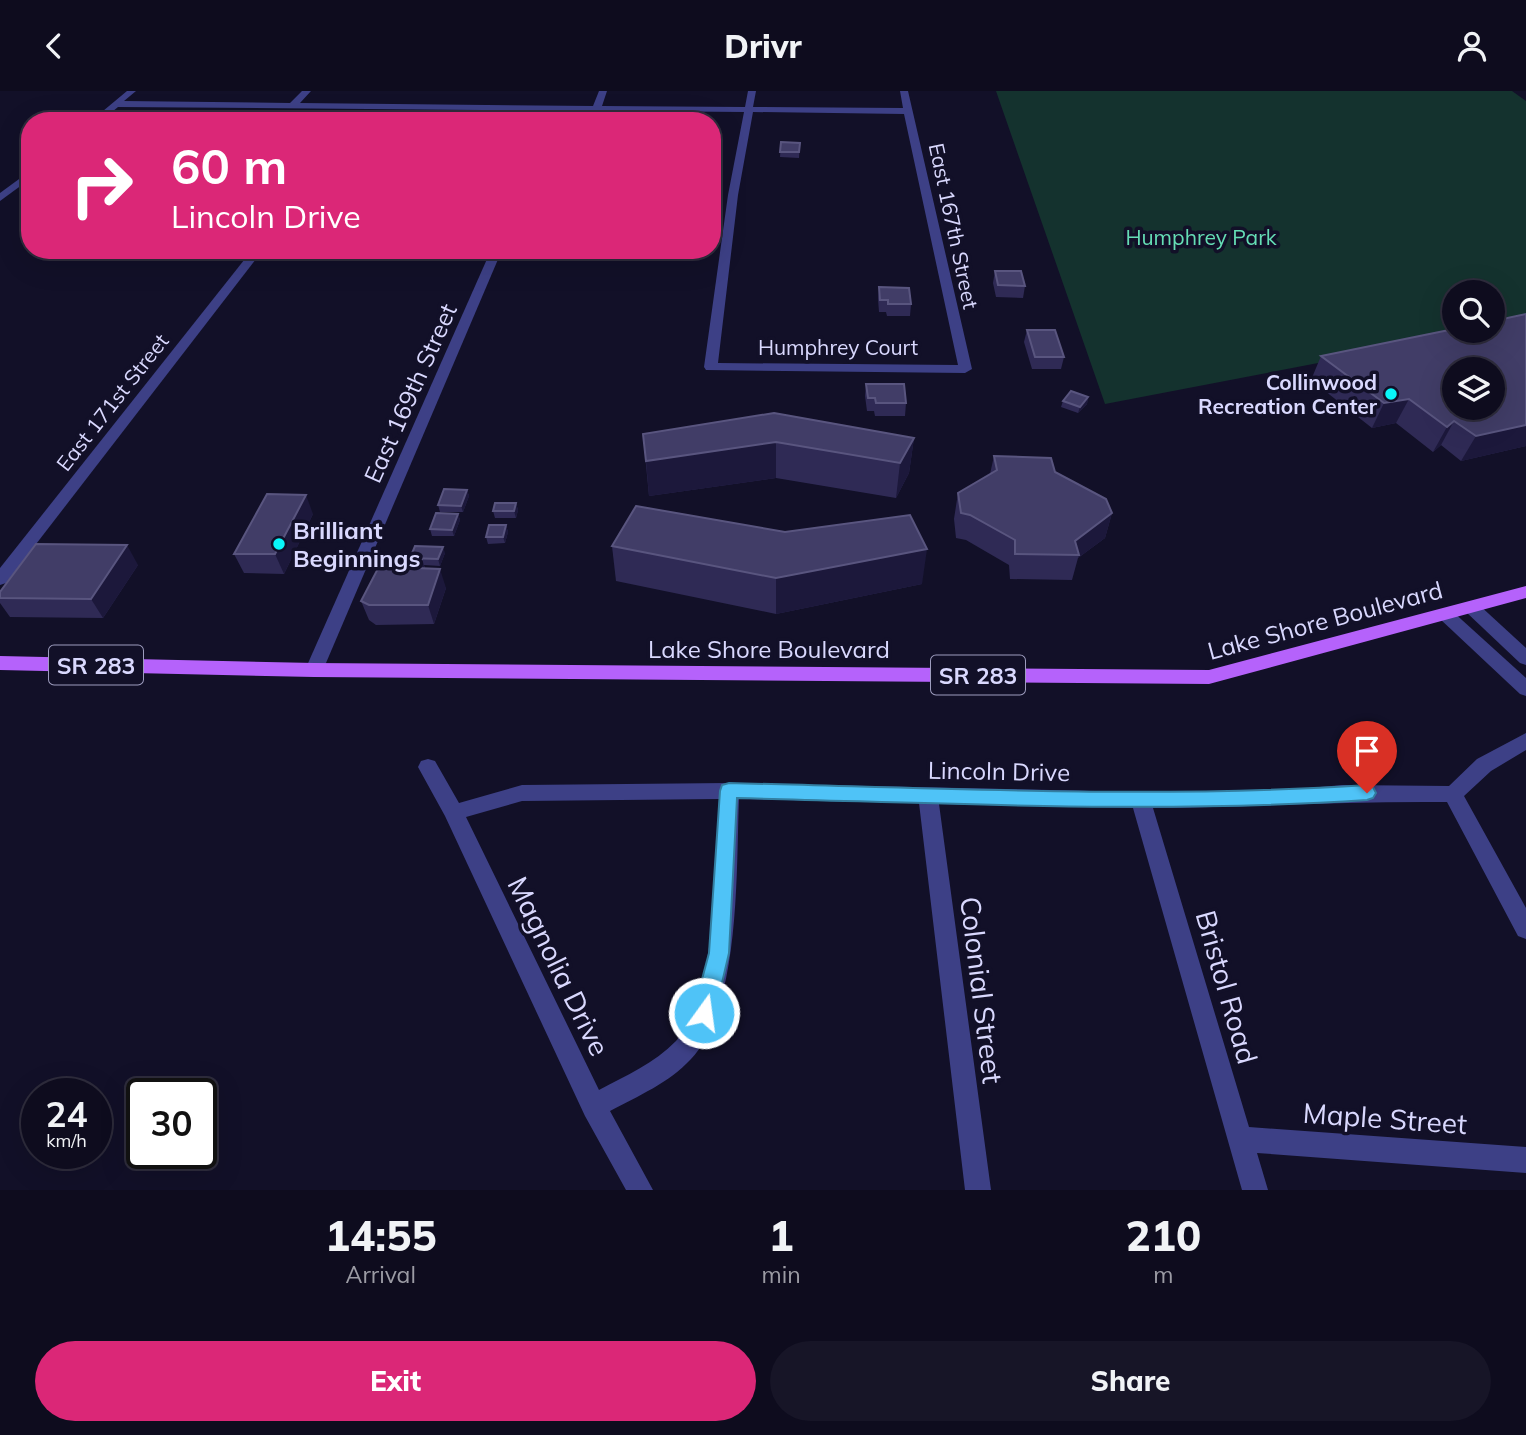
<!DOCTYPE html>
<style>
:root{--surface:#0e0c1e;--page:#171527;--text:#f1f3f6;--muted:#9b9ba4;--line:#2e2c3c;--accent:#db2777}
body{margin:0;font-family:Mulish,sans-serif;background:var(--page);color:var(--text);height:100vh;display:flex;flex-direction:column;font-size:26px;white-space:nowrap}
*{box-sizing:border-box;margin:0}
p{font-size:23px;color:var(--muted)}
.icon{flex:none;width:38px;height:38px;fill:none;stroke:currentColor;stroke-width:2;stroke-linecap:round;stroke-linejoin:round}
.map{position:relative;height:1099px;overflow:hidden}
.details{display:flex;flex-direction:column;background:var(--surface);flex:1}
.details>*{flex:none}
.top-card{position:absolute;left:21px;top:21px;width:700px;height:147px;border-radius:28px;box-shadow:0 7px 28px #0002,0 0 0 2px var(--line);background:#db2777;color:#fff;overflow:hidden}
.buttons{position:absolute;left:1442px;top:189px;display:grid;gap:14px}
.buttons a{display:grid;place-items:center;width:63px;height:63px;border-radius:50%;background:var(--surface);box-shadow:0 7px 28px #0002,0 0 0 2px var(--line);font-size:35px}
.speed{position:absolute;left:21px;top:987px;display:flex;gap:14px;font-size:35px;font-weight:700;text-align:center}
.speed>*{display:grid;place-content:center;width:91px;height:91px;border-radius:50%;background:var(--surface);box-shadow:0 7px 28px #0002,0 0 0 2px var(--line);line-height:1}
.speed small{font-size:18px;font-weight:400}
.speed .limit{border:4px solid #111;border-radius:10px;background:#fff;color:#111}
.pin{position:absolute;display:grid;place-items:center;width:60px;height:60px;color:#fff;margin:-72px -30px;border-radius:50% 50% 50% 0;rotate:-45deg;box-shadow:0 0 7px #0007}
.pin .icon{rotate:45deg}
.me{position:absolute;width:77px;margin:-38px;rotate:14deg;stroke-linejoin:round;filter:drop-shadow(0 0 5px #0008)}
.turn{display:flex;align-items:center;gap:24px;height:147px;padding:0 35px;font-size:32px}
.turn .icon{width:91px;height:91px;stroke-width:2.5}
.turn b{display:block;font-size:49px;line-height:60px}
.eta{display:flex;justify-content:space-evenly;align-items:center;height:119px;text-align:center}
.eta b{font-size:42px;font-weight:800;line-height:49px}
.button{display:flex;gap:14px;margin-top:auto;padding:14px 35px}
.button a{flex:1;height:80px;border-radius:42px;background:var(--accent);color:#fff;font-size:28px;font-weight:800;line-height:80px;text-align:center}
.button a+a{background:var(--page);color:var(--text)}
header{display:flex;justify-content:space-between;align-items:center;height:91px;padding:0 35px;background:var(--surface);font-size:32px;font-weight:800}
.map>svg:first-child{display:block}
.green{fill:#14322e}
.lines{fill:none;stroke-linecap:round;stroke-linejoin:round}
.minor{fill:#3d4086;fill-rule:evenodd}
.major{fill:#b562fb;fill-rule:evenodd}
.wall{fill:#2f2a55}
.shaded-wall{fill:#1c183b}
.building{fill:#413d67;stroke:#59557f;stroke-width:2;fill-rule:evenodd}
.route{fill:#4fc3f7;stroke:#337fa1;stroke-width:2}
.poi-dot{fill:#09f6f9;stroke:#121028;stroke-width:2.5}
.labels{text-anchor:middle;dominant-baseline:central;stroke-width:7;stroke-linejoin:round;paint-order:stroke}
.far-street-label{font-size:21px;fill:#d9d8fe;stroke:#121028}
.far-park-label{font-size:21px;fill:#65deb5;stroke:#121028}
.far-poi-label{font-size:21px;font-weight:bold;fill:#d9d8fe;stroke:#121028;text-anchor:end}
.shield{fill:#121028;stroke:#9d9cbe;stroke-width:2}
.shield-label{font-size:23px;font-weight:bold;fill:#d9d8fe}
.street-label{font-size:24px;fill:#d9d8fe;stroke:#121028}
.poi-label{font-size:24px;font-weight:bold;fill:#d9d8fe;stroke:#121028;text-anchor:start}
.near-street-label{font-size:28px;fill:#d9d8fe;stroke:#121028}
</style>
<header><svg class="icon" aria-label="back" viewBox="0 0 24 24"><path d="M15 5l-7 7 7 7"/></svg>Drivr<svg class="icon" aria-label="person" viewBox="0 0 24 24"><circle cx="12" cy="8" r="4"/><path d="M4 21q1-7 8-7t8 7"/></svg></header>
<div class="map">
<svg width="1526" height="1099" viewBox="0 0 1526 1099">
<rect width="100%" height="100%" fill="#121028"/>
<path class="green" d="M996 0H1512L1526 10V230L1493 237V201H1454V240L1469 243 1105 313Z"/>
<g class="lines">
<g class="minor">
<path d="M127 0H136L124 10 290 12 302 0H311L300 12 593 15 599 0H607L602 15 745 16 748 0H756L753 16 903 17 900 0H908L972 278 965 282 706 279 704 276 728 104 744 21 118 16 101 30H91ZM753 21 904 23 958 274 718 272 738 104Z"/>
<path d="M30 80V88L0 110V102Z"/>
<path d="M252 159H263L6 492 0 494V477Z"/>
<path d="M491 159H502L323 579 320 584H308L305 579Z"/>
<path d="M1471 510 1477 512 1526 557V574L1520 572 1465 520 1463 516Z"/>
<path d="M1445 517 1451 519 1526 587V605L1520 603 1439 527 1436 523Z"/>
<path d="M1526 642V659L1491 680 1464 705 1526 817V848L1518 845 1447 711C1349 710 1252 716 1153 717L1249 1036 1526 1056V1082L1257 1062 1268 1099H1242L1133 717 939 713 991 1099H965L919 712 739 708C736 777 741 916 691 968 669 992 638 1005 610 1020L653 1099H626L585 1025 445 725 418 676 421 670 428 668 435 670 459 712 522 694 729 692 1141 701 1285 699 1343 694 1449 695 1477 668ZM719 708C715 770 718 904 676 950 655 972 625 985 599 999L466 726 522 710Z"/>
</g>
<path class="major" d="M1526 495V507L1209 593 314 586 0 579V565L314 572 1209 579Z"/>
</g>
<g class="wall">
<path d="M781 51 800 52 799 67 780 66Z"/>
<path d="M995 180 1025 195 1023 207 996 206 993 192Z"/>
<path d="M879 196 911 213 910 225H887L886 221H879L878 208Z"/>
<path d="M1027 239 1064 266 1061 278H1032L1024 251Z"/>
<path d="M1321 265 1526 355 1461 370 1441 354 1433 361 1396 332 1372 337 1311 289Z"/>
<path d="M866 293 906 312 905 325H875L874 320H867L865 305Z"/>
<path d="M1088 306 1087 313 1078 322 1061 316 1063 310Z"/>
<path d="M643 343 914 347 909 382 896 407 776 387 649 405Z"/>
<path d="M994 365 1055 381 1112 422 1105 447 1078 467 1072 489 1010 488 1009 474 966 449 956 447 954 428 958 402 990 383Z"/>
<path d="M467 399 469 405 463 421H440L438 414Z"/>
<path d="M516 412 518 419 516 427H495L493 420Z"/>
<path d="M313 423 284 483 244 482 234 463Z"/>
<path d="M458 423 460 429 454 445H432L430 438Z"/>
<path d="M506 434 508 441 505 452 488 453 486 446Z"/>
<path d="M785 441 922 493 776 523 616 490 612 455Z"/>
<path d="M445 462 440 475 424 474 425 477 446 497 434 533 376 534 369 529 361 510 411 468Z"/>
<path d="M138 474 103 527 10 526 0 512V501Z"/>
</g>
<g class="shaded-wall">
<path d="M1088 306 1087 313 1078 322 1080 316Z"/>
<path d="M1409 308 1396 332 1372 337 1384 312Z"/>
<path d="M1454 330 1441 354 1433 361 1447 336Z"/>
<path d="M1526 334V355L1461 370 1476 345Z"/>
<path d="M914 347 909 382 896 407 900 372Z"/>
<path d="M776 351V387L649 405 646 370Z"/>
<path d="M467 399 469 405 463 421 461 415Z"/>
<path d="M306 404 313 423 284 483 275 463Z"/>
<path d="M516 412 518 419 516 427 514 420Z"/>
<path d="M1112 422 1105 447 1078 467 1079 464 1075 450Z"/>
<path d="M458 423 460 429 454 445 452 439Z"/>
<path d="M506 434 508 441 505 452 503 446Z"/>
<path d="M127 454 138 474 103 527 91 508Z"/>
<path d="M443 456 445 462 440 475 438 468Z"/>
<path d="M927 458 922 493 776 523V487Z"/>
<path d="M422 468 428 488 417 477Z"/>
<path d="M440 478 446 497 434 533 428 514Z"/>
</g>
<g class="building">
<path d="M781 51 800 52 799 61H780Z"/>
<path d="M995 180H1021L1025 195 998 194Z"/>
<path d="M879 196 909 197 911 213H888V209H880Z"/>
<path d="M1526 223V334L1476 345 1454 330 1447 336 1409 308 1384 312 1321 265 1454 238V240H1493V230ZM1454 278H1493V317H1454Z"/>
<path d="M1027 239H1055L1064 266H1035Z"/>
<path d="M866 293H904L906 312H876L875 307H868Z"/>
<path d="M1071 300 1088 306 1080 316 1063 310Z"/>
<path d="M774 322 914 347 900 372 776 351 646 370 643 343Z"/>
<path d="M994 365 1051 367 1055 381 1106 408 1112 422 1075 450 1079 464 1015 463V449L970 424 961 422 958 402 997 379Z"/>
<path d="M444 398 467 399 461 415 438 414Z"/>
<path d="M267 403 306 404 275 463H234Z"/>
<path d="M495 412H516L514 420H493Z"/>
<path d="M636 415 785 441 910 424 927 458 776 487 612 455Z"/>
<path d="M436 422 458 423 452 439 430 438Z"/>
<path d="M489 434H506L503 446H486Z"/>
<path d="M36 453 127 454 91 508 0 507V501Z"/>
<path d="M415 455 443 456 438 468 410 467Z"/>
<path d="M384 466 422 468 417 477 440 478 428 514H369L361 510Z"/>
</g>
<path class="route" d="M729 692C941 697 1154 708 1367 694L1373 696 1376 702 1373 707 1367 709C1157 723 947 712 737 707L729 862 715 922 712 930 704 933 696 930 693 922 709 862 720 700 722 694Z"/>
<g class="poi-dot">
<circle cx="1391" cy="303" r="7"/>
<circle cx="279" cy="453" r="7"/>
</g>
<g class="labels">
<g class="far-street-label">
<text transform="translate(954 135) rotate(78)">East 167th Street</text>
<text x="838" y="256">Humphrey Court</text>
<text transform="translate(112 311) rotate(-52)">East 171st Street</text>
</g>
<g class="far-park-label">
<text x="1201" y="146">Humphrey Park</text>
</g>
<g class="far-poi-label">
<text x="1377" y="291">Collinwood<tspan x="1377" dy="24">Recreation Center</tspan></text>
</g>
<g class="shield">
<rect x="49" y="554.5" width="94" height="39" rx="5"/>
<rect x="931" y="564.5" width="94" height="39" rx="5"/>
</g>
<g class="shield-label">
<text x="96" y="574">SR 283</text>
<text x="978" y="584">SR 283</text>
</g>
<g class="street-label">
<text transform="translate(410 302) rotate(-66)">East 169th Street</text>
<text transform="translate(1325 529) rotate(-15)">Lake Shore Boulevard</text>
<text x="769" y="558">Lake Shore Boulevard</text>
<text transform="translate(999 680) rotate(1)">Lincoln Drive</text>
</g>
<g class="poi-label">
<text x="293" y="439">Brilliant<tspan x="293" dy="28">Beginnings</tspan></text>
</g>
<g class="near-street-label">
<text transform="translate(559 875) rotate(64)">Magnolia Drive</text>
<text transform="translate(1227 896) rotate(74)">Bristol Road</text>
<text transform="translate(982 899) rotate(83)">Colonial Street</text>
<text transform="translate(1385 1027) rotate(4)">Maple Street</text>
</g>
</g>
</svg>
<div class="buttons">
<a><svg class="icon" aria-label="search" viewBox="0 0 24 24"><circle cx="10" cy="10" r="6"/><path d="M15 15l6 6"/></svg></a>
<a><svg class="icon" aria-label="layers" viewBox="0 0 24 24"><path d="M12 4l9 5-9 5-9-5zM3 14l9 5 9-5"/></svg></a>
</div>
<div class="speed"><div>24<small>km/h</small></div><div class="limit">30</div></div>
<div class="pin" style="left:1367px;top:702px;background:#d93025"><svg class="icon" aria-label="arrive" viewBox="0 0 24 24"><path d="M6 21V4h12l-3 4 3 4H6"/></svg></div>
<svg class="me" style="left:704px;top:922px" viewBox="-20 -20 40 40"><circle r="17" fill="#4fc3f7" stroke="#fff" stroke-width="3"/><path d="M0-11L8 9 0 5-8 9z" fill="#fff"/></svg>
<div class="top-card">
<div class="turn"><svg class="icon" aria-label="right" viewBox="0 0 24 24"><path d="M7 20v-9h11M14 6l5 5-5 5"/></svg><div><b>60 m</b>Lincoln Drive</div></div>
</div>
</div>
<section class="details">
<div class="eta">
<div><b>14:55</b><p>Arrival</p></div>
<div><b>1</b><p>min</p></div>
<div><b>210</b><p>m</p></div>
</div>
<div class="button"><a>Exit</a><a>Share</a></div>
</section>
